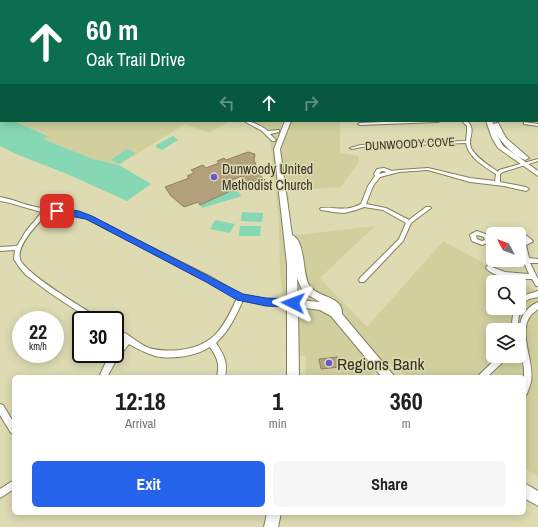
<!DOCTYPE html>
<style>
:root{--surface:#fff;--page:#f6f6f6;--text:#202124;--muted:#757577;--accent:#2563eb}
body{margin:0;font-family:"Archivo Narrow",sans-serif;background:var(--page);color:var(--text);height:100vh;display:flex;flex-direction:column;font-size:15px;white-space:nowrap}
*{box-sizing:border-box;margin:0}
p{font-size:13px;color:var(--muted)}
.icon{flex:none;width:22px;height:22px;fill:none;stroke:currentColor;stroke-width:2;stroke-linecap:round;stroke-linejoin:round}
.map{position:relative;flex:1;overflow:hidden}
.drawer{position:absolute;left:12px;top:375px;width:514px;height:140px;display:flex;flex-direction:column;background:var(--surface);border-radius:6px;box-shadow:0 2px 10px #0003}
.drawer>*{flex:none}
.guide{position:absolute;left:0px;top:0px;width:538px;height:122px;box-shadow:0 2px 10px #0003;background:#0b6e4f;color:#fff;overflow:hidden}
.needle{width:26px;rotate:311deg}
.buttons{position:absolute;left:486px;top:227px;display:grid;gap:8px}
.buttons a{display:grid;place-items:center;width:40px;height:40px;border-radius:6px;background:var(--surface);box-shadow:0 2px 10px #0003;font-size:20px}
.speed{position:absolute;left:12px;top:311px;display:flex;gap:8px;font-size:20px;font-weight:700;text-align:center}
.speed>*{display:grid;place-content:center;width:52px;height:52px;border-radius:50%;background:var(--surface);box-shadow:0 2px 10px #0003;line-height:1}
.speed small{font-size:10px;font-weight:400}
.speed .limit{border:2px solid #111;border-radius:6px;background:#fff;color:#111}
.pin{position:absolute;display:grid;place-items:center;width:34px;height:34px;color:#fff;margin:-17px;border-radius:8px;box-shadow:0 2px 6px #0006}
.me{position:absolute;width:44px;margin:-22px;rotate:273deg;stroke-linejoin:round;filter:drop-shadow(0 0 3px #0008)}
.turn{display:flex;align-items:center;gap:14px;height:84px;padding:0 20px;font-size:18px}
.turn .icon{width:52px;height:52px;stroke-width:2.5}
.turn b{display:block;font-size:28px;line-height:34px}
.lanes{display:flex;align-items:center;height:38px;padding:0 20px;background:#0003;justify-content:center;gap:20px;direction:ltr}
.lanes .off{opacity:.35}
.eta{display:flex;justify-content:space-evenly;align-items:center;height:68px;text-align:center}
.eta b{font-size:24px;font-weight:700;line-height:28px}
.action{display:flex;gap:8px;margin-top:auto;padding:8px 20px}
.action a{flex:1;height:46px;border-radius:6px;background:var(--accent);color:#fff;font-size:16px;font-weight:700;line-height:46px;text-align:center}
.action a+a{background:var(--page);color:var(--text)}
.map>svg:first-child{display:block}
.built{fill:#d2cf9f;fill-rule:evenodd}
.green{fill:#85d8b3}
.building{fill:#b2a07d;stroke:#907f5d}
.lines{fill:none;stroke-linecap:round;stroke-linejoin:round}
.street-casing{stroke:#82805b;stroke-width:2}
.secondary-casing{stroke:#82805b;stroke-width:2}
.street{fill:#fff;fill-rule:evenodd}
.secondary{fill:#fff;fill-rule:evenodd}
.route{fill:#2563eb;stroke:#184099}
.poi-dot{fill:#6757d1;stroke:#dedbb3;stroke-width:1.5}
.labels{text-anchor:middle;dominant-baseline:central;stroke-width:3;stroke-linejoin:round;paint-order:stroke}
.far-street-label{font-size:12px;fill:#363425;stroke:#dedbb3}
.poi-label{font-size:14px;fill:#363425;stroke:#dedbb3;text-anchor:start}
.near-poi-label{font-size:17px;fill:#363425;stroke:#dedbb3;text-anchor:start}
</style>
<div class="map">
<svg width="538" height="527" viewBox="0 0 538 527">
<rect width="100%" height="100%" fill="#dedbb3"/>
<g class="built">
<path d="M14 121H230L209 133 185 124 119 165 93 159 43 139 48 135Z"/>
<path d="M241 121H340V153L359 156V162L341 187 286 191 289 197 288 236 375 226 320 278 367 327 443 241 538 292V477L524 468V377H407L394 364 365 377H305L306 357 285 350 287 333 280 272 279 225 270 138 252 125ZM493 282H519V308H493ZM493 330H519V356H493Z"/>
</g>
<g class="green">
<path d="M0 115 1 121H14L48 136 43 139 93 159 119 165 151 184 127 201 67 174 16 154 0 146Z"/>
<path d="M173 136 178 140 162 150 156 147V145Z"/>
<path d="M127 149 136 153 119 164 111 160Z"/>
<path d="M234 190 237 191 242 196 202 208 200 205 225 191 227 193Z"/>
<path d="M242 212 263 213 262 222 241 221Z"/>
<path d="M215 220 235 224 230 233 210 229Z"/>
<path d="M240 226H261L260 236H239Z"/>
</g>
<g class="building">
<path d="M248 152 255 154 254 160 256 165 254 166 256 170 255 171 265 180 250 182V185H243L242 176 230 181 237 188 200 205 198 202 184 207 171 196 165 187 189 178 187 176 194 173 191 170 203 165 206 168 219 163 217 161 222 159 224 158 226 160Z"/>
<path d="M338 357 340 367 321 369 319 359Z"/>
</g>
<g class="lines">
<g class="street-casing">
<g id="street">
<path d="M67 0H77L74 1Z"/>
<rect x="94" y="0" width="3" height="1"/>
<path d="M182 0H185V1Z"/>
<path d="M243 0H246V1Z"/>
<rect x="443" y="0" width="3" height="1"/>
<rect x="537" y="4" width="1" height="3"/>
<rect x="0" y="12" width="1" height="2"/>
<rect x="537" y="27" width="1" height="2"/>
<rect x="537" y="46" width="1" height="3"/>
<rect x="537" y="83" width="1" height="2"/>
<path d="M244 121C252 121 262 126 268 131L279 130V132L270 134 276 140 274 141H272L262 131Z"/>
<path d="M405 121H440L438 122 360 125 358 124 360 123Z"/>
<path d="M462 121H467C477 130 467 138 471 148 476 158 489 165 498 172L499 170 538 159V161L503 172 500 174V182L526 187 529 189 526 191 504 186 470 182 428 170 399 172 380 177 373 186 366 204 386 208 409 220 426 207H430L431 208 411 223 403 241 364 282H360L359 280 360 278 399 239 406 223 383 210 364 207 356 210 344 213 333 212 321 210 320 209 321 208C336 207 346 212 361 204L368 186 375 176 374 174 377 169 384 168 392 171 399 170 428 168 470 178 495 181 496 174C485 167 468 157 466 143L361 147 352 149 350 148 361 145 466 141 467 132V126ZM381 171H383L387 172 379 174Z"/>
<path d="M524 122 538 124V126L524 124Z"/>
<path d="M0 197C13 199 24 205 36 207 54 211 73 211 91 217L211 277 242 295 266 299 293 300 295 301 296 303 295 305 293 306 266 305 243 300C236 316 229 331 216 343 224 355 228 362 225 377H217C220 363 217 358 210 347 196 356 172 360 155 356 146 353 137 349 129 344L117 359 107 377H99L105 364 112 354H115V350L124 340 115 334V328C128 333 137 343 149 348 159 351 169 351 180 350 214 346 224 327 237 298L207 281 87 219 75 216 48 213C39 222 16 245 20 259 24 273 85 309 99 318L100 320H91L50 293 26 275 19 267 14 259 15 250 0 251V247L17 246 26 231 42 212C28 209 14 203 0 201Z"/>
<path d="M519 230 521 231 533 241 532 242 526 245 529 258 538 259V263H530L538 279V286H536L532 279C517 279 496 279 486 268L487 266H489L505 272 529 274 523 260 520 245H519V241L523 242 526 241 519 234 517 233 516 232 517 231Z"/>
<path d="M477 231 488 235 491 241 490 242 482 245 472 241 470 235 471 234ZM477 235 484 237 485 240 482 241 477 239 476 236Z"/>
<path d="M538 291V297L529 299 519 306 520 308 517 330H511L514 308H519V300L525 295Z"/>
<path d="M538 302V309C536 311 533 313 531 315 517 332 535 362 531 382 530 386 528 390 527 394L524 395C524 386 524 378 524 370 522 347 509 315 538 302Z"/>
<path d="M499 356H508L507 358 487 377H478L479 375Z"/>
<path d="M0 404 3 405 14 423V434L11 433 0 415Z"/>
<path d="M14 480V489L0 498V489Z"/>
</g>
</g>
<g class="secondary-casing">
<g id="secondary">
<rect x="0" y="47" width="1" height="2"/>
<path d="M538 66V70L537 71V67Z"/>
<rect x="537" y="106" width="1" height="4"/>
<path d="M285 121H291L280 149 292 235C306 241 302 273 309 285 316 298 343 295 342 314L395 377H382L331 316 320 310 298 307 299 377H287V264L274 149ZM297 278 303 292 320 302 298 300Z"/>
<path d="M486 121H492L493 124 498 123 506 138 529 158 525 160C514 156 504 145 497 135L503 146 538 171V176L498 148 492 138Z"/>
<path d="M524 483 538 491V506L524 498Z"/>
<path d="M267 513H281L278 527H264Z"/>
</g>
</g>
<use href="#street" class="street"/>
<use href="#secondary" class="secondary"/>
</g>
<path class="route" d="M57 208 79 211 92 216 243 294 266 298 293 299 297 301 298 303 297 306 293 307 266 306 237 300 206 282 86 219 54 213V209Z"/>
<g class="poi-dot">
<circle cx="214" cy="177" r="4"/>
<circle cx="329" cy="363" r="4"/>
</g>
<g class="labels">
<g class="far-street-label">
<text transform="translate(410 144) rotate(-3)">DUNWOODY COVE</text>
</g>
<g class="poi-label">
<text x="222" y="169">Dunwoody United<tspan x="222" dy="16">Methodist Church</tspan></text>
</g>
<g class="near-poi-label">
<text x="337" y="363">Regions Bank</text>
</g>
</g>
</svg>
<div class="buttons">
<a><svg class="needle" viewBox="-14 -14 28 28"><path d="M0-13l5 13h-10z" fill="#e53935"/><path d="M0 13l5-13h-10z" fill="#757577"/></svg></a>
<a><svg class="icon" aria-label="search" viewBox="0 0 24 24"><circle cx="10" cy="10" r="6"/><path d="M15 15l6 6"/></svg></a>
<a><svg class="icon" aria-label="layers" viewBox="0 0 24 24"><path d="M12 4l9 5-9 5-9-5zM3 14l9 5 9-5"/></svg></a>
</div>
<div class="speed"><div>22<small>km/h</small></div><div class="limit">30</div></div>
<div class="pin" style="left:57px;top:211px;background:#d93025"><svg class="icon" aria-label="arrive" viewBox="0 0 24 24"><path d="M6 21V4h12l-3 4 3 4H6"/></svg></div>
<svg class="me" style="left:293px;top:303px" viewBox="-20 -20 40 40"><path d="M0-17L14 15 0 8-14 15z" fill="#2563eb" stroke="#fff" stroke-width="4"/></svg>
<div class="guide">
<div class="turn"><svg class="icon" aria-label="ahead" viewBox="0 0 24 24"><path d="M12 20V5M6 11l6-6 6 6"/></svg><div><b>60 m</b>Oak Trail Drive</div></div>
<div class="lanes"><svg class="icon off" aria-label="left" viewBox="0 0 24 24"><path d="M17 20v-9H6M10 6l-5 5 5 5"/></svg><svg class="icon" aria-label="ahead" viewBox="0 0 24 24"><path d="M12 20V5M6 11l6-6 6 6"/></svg><svg class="icon off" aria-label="right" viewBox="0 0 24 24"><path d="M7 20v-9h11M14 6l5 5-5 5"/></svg></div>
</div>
<section class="drawer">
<div class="eta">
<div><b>12:18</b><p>Arrival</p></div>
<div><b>1</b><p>min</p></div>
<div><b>360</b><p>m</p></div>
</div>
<div class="action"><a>Exit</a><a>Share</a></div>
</section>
</div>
